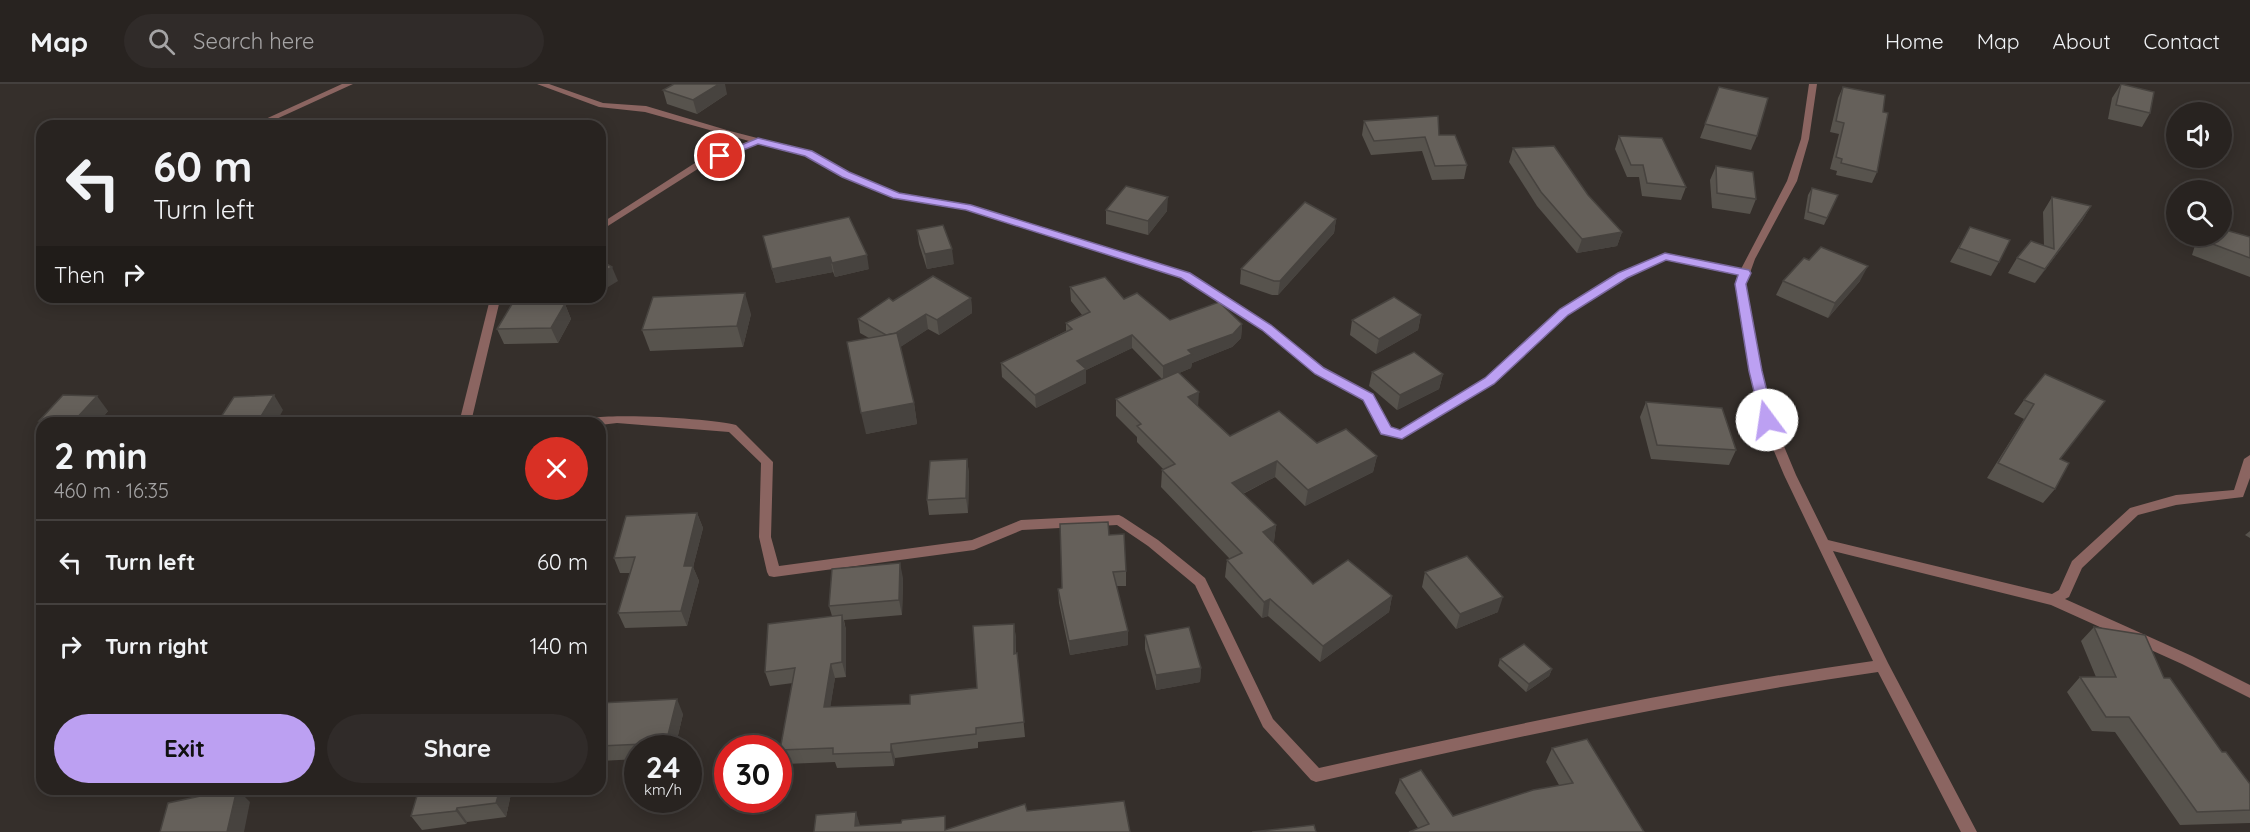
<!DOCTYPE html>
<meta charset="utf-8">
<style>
:root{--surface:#282320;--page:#302b29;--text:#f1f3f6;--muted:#a5a4a5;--line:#44403e;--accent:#bca0f2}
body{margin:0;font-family:Quicksand,sans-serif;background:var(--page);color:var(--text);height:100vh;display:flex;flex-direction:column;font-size:22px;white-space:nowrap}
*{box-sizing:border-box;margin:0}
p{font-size:20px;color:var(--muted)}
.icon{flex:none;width:33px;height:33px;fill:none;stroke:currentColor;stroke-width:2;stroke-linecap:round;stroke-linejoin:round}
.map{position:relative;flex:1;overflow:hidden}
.panel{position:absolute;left:36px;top:333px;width:570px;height:378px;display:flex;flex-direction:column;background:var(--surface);border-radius:18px;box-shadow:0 3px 15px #0003,0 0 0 2px var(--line)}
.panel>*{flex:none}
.banner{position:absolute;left:36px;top:36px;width:570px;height:183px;border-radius:18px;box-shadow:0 3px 15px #0003,0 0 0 2px var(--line);background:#282320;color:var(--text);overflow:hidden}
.fabs{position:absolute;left:2166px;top:18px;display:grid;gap:12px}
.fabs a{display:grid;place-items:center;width:66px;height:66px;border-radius:50%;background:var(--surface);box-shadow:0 3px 15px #0003,0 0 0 2px var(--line);font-size:30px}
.speed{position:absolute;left:624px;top:651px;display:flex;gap:12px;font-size:30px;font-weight:700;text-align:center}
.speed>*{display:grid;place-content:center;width:78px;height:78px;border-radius:50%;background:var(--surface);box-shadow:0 3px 15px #0003,0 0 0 2px var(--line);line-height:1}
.speed small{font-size:15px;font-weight:400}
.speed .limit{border:9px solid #d22;background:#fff;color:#111}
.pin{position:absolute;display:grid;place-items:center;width:51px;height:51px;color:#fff;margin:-26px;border:3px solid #fff;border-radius:50%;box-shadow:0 2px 6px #0007}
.me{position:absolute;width:66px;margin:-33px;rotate:346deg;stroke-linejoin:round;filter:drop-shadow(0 0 4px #0008)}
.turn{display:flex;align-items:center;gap:21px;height:126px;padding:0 18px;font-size:27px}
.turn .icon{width:78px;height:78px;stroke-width:2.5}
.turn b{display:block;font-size:42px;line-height:51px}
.then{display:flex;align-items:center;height:57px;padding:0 18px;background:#0003;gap:12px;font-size:22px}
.round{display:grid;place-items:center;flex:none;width:63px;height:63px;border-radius:32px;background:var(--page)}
.headline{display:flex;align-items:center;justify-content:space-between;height:102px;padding:0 18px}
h1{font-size:36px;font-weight:700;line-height:45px}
.action{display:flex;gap:12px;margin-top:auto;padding:12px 18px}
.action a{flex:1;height:69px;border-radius:36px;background:var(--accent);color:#111;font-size:24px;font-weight:700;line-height:69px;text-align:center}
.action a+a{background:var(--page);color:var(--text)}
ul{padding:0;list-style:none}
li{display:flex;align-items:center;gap:18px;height:84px;padding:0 18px;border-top:2px solid var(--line)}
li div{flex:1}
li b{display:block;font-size:22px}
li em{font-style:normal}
header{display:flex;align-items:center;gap:36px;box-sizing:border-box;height:84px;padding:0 30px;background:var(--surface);border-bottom:2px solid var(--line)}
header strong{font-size:28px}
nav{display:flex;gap:33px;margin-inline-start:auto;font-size:21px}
.search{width:420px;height:54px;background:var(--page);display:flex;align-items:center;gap:15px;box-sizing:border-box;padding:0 21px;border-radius:33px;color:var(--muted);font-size:22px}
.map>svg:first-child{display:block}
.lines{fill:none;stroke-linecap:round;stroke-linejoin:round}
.street{fill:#8b6561;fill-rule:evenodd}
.wall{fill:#57534d}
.shaded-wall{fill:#47433f}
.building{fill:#65605a;stroke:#47433f;stroke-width:1.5}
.route{fill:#bca0f2;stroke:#7a689d;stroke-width:1.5}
</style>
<header>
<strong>Map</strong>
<div class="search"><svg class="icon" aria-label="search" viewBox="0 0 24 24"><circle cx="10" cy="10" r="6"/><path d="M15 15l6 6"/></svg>Search here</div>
<nav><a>Home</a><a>Map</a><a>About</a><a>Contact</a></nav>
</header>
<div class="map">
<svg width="2250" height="748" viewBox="0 0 2250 748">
<rect width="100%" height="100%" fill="#352f2b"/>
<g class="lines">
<g class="street">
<path d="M342 0H353L261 42H250Z"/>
<path d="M537 0H549L603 19 646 22 730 47 812 68 849 89 899 109 971 121 1189 189 1271 241 1323 284 1372 310 1390 343 1401 346 1485 294 1560 226 1618 189 1665 170 1741 185 1787 97 1801 55 1809 0H1817L1809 55 1797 97 1755 175 1746 200 1761 287 1773 336 1796 391 1828 456 2052 510 2059 506 2072 477 2130 424 2176 411 2234 406 2244 375 2250 371V394L2243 413 2176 421 2138 431 2082 484 2069 513 2065 515 2192 572 2250 601V614L2182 580 2051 521 1833 467 1888 579 1977 748H1961L1878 588C1689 615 1502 656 1316 698L1311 696 1263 643 1195 501 1148 462 1117 441 1022 446 974 466 774 493 769 492 767 488 759 453 761 379 729 348 617 339 600 341V339H576C588 326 715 335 736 341L773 378 771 453 779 482 972 456 1021 436 1119 431 1123 433 1158 456 1205 494 1273 635 1319 684C1503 643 1686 603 1873 577L1784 391 1761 336 1749 287 1736 200 1739 191 1666 176 1626 193 1568 230 1493 300 1402 355 1382 349 1364 316 1315 290 1263 245 1181 193 966 126 894 113 843 93 806 72 759 60 704 81 600 147V140L698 77 749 57 645 28 599 23Z"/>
<path d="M495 213H507L499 220 472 334 478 339H464L460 335 489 219Z"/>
</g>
</g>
<g class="wall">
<path d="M2121 0 2150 29 2142 43 2108 35 2112 14Z"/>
<path d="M1719 3 1757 52 1751 66 1700 54Z"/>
<path d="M1843 3 1877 88 1872 99 1836 91 1837 87 1830 85 1839 50 1830 48 1838 14Z"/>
<path d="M663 6 727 10 697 30 667 20Z"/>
<path d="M1364 37 1439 51 1467 81 1464 95 1432 96 1422 67 1371 71 1362 51Z"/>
<path d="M1619 52 1686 103 1681 116 1642 112 1639 93H1627L1615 65Z"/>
<path d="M1513 64 1588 111 1622 148 1617 162 1577 169 1537 122 1509 78Z"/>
<path d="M1716 82 1756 115 1750 130 1712 124 1710 96Z"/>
<path d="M1812 104 1838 111 1824 141 1804 135 1808 111Z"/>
<path d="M2052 113 2091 122 2082 137 2035 199 2008 189 2017 174 2044 162 2043 128Z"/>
<path d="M1106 126 1167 127 1148 151 1106 140Z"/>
<path d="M1336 135 1334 149 1278 211H1272L1240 200 1241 185Z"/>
<path d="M1970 143 1999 178 1991 192 1950 178Z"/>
<path d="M917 146 954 180 927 185 919 160Z"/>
<path d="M763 152 869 185 835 193 833 188 776 199Z"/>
<path d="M2199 152 2250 153V193L2192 171 2197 155Z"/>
<path d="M1809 176 1860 197 1828 234 1776 211 1783 197Z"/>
<path d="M1070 203 1124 215 1170 236 1242 240 1241 254 1232 263 1192 279 1191 284 1179 289 1198 322 1230 352 1317 359 1377 372 1373 388 1305 422 1275 393 1243 410 1276 441 1274 457 1273 458 1313 500 1392 512 1389 528 1320 578 1268 532 1262 534 1225 493 1227 476 1230 475 1161 403 1162 386H1164L1137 358V353L1116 332V315L1162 295 1132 264 1086 286V299L1036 324 1002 293 1001 279 1066 247V239L1082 231 1071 217Z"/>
<path d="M971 214 972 229 939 251 928 245 900 263 914 319 917 340 866 350 869 254 860 249 858 235 893 217Z"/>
<path d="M565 220 571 235 558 259 504 260 497 245Z"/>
<path d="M751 230 743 263 650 267 642 246Z"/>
<path d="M1421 231 1418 246 1376 270 1350 251 1352 236Z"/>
<path d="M1372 288 1443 290 1439 305 1397 326 1369 302Z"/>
<path d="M2045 290 2060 375 2055 405 2043 419 1987 394 2024 335 2014 330 2024 316Z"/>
<path d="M1646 318 1736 366 1729 381 1651 375 1640 333Z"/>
<path d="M108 327 98 339H42V341L39 337Z"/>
<path d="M967 375 969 390 968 429 929 431 927 416Z"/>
<path d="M697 429 703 444 693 483 699 497 687 542 625 544 618 529 630 489H620L614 474Z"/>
<path d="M2250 447V454L2245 451Z"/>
<path d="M1109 451 1126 487V502H1116L1128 561 1070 571 1059 519 1058 505 1062 504Z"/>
<path d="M1425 488 1498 528 1456 545 1422 503Z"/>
<path d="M903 494 902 531 844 536 846 546V593L835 594 830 623 910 620 977 604 1014 540 1016 555V570L1017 569 1025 653 978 658V664L895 674 894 682 837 684 835 678 785 680 780 666 793 599 770 602 765 588 832 532 829 522Z"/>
<path d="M2094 543 2164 594 2222 668 2250 700V739L2180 741 2115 648 2092 647 2067 608 2080 593H2096L2081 557Z"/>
<path d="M1145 551 1201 584 1200 598 1156 606 1145 565Z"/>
<path d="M1500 575 1552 585 1549 592 1526 608 1498 582Z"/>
<path d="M600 619 683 630 675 664H638V675L600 677Z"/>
<path d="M1552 664 1644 748 1418 744 1395 709 1400 695 1453 732 1559 701 1546 678Z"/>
<path d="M512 705 506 733 467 738 466 740 422 746 411 732Z"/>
</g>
<g class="shaded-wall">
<path d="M719 0H725L727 10 697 30 693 16Z"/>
<path d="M1168 113 1167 127 1148 151V137Z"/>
<path d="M2091 122 2082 137 2035 199 2045 185Z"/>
<path d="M1336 135 1334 149 1278 211 1280 197Z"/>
<path d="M1622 148 1617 162 1577 169 1582 155Z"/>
<path d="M952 165 954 180 927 185 925 170Z"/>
<path d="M867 171 869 185 835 193 832 179Z"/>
<path d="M830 173 833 188 776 199 772 185Z"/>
<path d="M1868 182 1860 197 1828 234 1835 219Z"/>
<path d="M612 183 618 197 600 208V190Z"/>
<path d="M745 209 751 230 743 263 737 242Z"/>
<path d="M583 213H591L584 217Z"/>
<path d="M971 214 972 229 939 251 937 236Z"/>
<path d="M565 220 571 235 558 259 551 244Z"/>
<path d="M926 230 928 245 893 268 890 254Z"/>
<path d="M1421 231 1418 246 1376 270 1379 255Z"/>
<path d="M1242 240 1241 254 1232 263 1192 279 1191 284 1163 296V282L1188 266Z"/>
<path d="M1132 251V264L1086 286V299L1036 324 1035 311 1077 277Z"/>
<path d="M1443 290 1439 305 1397 326 1400 311Z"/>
<path d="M1199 308 1198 324 1188 313Z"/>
<path d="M274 311 283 326 276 339H257Z"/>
<path d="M97 312 108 327 98 339H75L74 337Z"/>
<path d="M914 319 917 340 866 350 861 329Z"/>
<path d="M1377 372 1373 388 1305 422 1308 406Z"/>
<path d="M967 375 969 390 968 429 966 414Z"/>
<path d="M1277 377 1275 393 1230 416 1232 399Z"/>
<path d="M697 429 703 444 693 483 699 497 687 542 681 527 684 482Z"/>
<path d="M1276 441 1274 457 1261 465 1263 448Z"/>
<path d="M900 479 903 494 902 531 899 516Z"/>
<path d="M1392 512 1389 528 1320 578 1323 562Z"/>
<path d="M1503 513 1498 528 1456 545 1460 530Z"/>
<path d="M1270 515 1268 532 1262 534 1264 518Z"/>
<path d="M842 531 846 546V593L842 578Z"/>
<path d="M1014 540 1016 555 1015 584 1014 570Z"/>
<path d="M1128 547V561L1070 571 1069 557Z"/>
<path d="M831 580 835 594 828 638 824 623Z"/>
<path d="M1201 584 1200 598 1156 606V591Z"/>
<path d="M1552 585 1549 592 1526 608 1529 600Z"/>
<path d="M677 615 683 630 675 664H668L666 659Z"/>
<path d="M891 660 895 674 894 682 891 668Z"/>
<path d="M237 705 250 718 244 748H227Z"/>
<path d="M500 705H512L506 733 496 719Z"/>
<path d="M457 724 467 738 466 740 456 727Z"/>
<path d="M856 728 860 741 855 742Z"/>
</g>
<g class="building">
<path d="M674 0H719L693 16 663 6Z"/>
<path d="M2121 0 2154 8 2150 29 2116 21Z"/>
<path d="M1719 3 1768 14 1757 52 1705 40Z"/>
<path d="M1843 3 1885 11 1883 28 1888 29 1877 88 1841 79 1842 75 1836 73 1844 39 1836 37Z"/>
<path d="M1438 32 1439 51H1455L1467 81 1435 82 1425 53 1374 57 1364 37Z"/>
<path d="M1619 52 1662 54 1686 103 1647 99 1643 81H1631Z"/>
<path d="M1554 62 1588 111 1622 148 1582 155 1541 108 1513 64Z"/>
<path d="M1716 82 1753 88 1756 115 1717 109Z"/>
<path d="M1126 102 1168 113 1148 137 1106 126Z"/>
<path d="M1812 104 1838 111 1827 134 1808 128Z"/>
<path d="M2052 113 2091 122 2045 185 2017 174 2031 157 2054 165Z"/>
<path d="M1305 118 1336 135 1280 197H1274L1241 185Z"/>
<path d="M849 133 867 171 832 179 830 173 772 185 763 152Z"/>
<path d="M943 141 952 165 925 170 917 146Z"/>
<path d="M1970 143 2010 156 1999 178 1959 164Z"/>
<path d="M2222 145 2250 153V174L2202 156 2204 152H2222Z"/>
<path d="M1821 163 1868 182 1835 219 1783 197 1804 174 1809 176Z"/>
<path d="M600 176 612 183 600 190Z"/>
<path d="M933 192 971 214 937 236 926 230 896 249 886 251 858 235 889 214 893 217Z"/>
<path d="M1105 193 1124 215 1137 209 1170 236 1219 218 1242 240 1233 250 1188 266 1192 270 1163 282 1132 251 1077 277 1086 285 1035 311 1001 279 1072 245 1066 239 1090 228 1070 203Z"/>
<path d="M745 209 737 242 642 246 653 213Z"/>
<path d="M1394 213 1421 231 1379 255 1352 236Z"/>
<path d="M512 220H565L551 244 497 245Z"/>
<path d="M897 249 914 319 861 329 847 258Z"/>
<path d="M1414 268 1443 290 1400 311 1372 288Z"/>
<path d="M1178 288 1199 308 1188 313 1230 352 1279 327 1317 359 1346 345 1377 372 1308 406 1277 377 1232 399 1276 441 1263 448 1313 500 1348 476 1392 512 1323 562 1270 515 1264 518 1227 476 1242 469 1162 386 1175 380 1137 342 1141 340 1116 315Z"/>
<path d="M2045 290 2105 317 2060 375 2069 379 2055 405 1998 379 2034 320 2024 316Z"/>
<path d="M63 311 97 312 74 337H39Z"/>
<path d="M274 311 257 339H217L234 313Z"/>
<path d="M1646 318 1722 324 1736 366 1657 361Z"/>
<path d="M967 375 966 414 927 416 930 377Z"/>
<path d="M697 429 684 482H693L681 527 618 529 635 473 614 474 626 432Z"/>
<path d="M1108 438 1109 451 1124 450 1126 487 1113 488 1128 547 1069 557 1058 505 1062 504 1060 440Z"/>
<path d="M1467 472 1503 513 1460 530 1425 488Z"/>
<path d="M900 479 899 516 829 522 832 485Z"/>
<path d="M842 531V578L831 580 824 623 910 620V611L977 604 973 542 1014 540V570L1017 569 1024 638 976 644V650L891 660V668L833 670V664L780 666 795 584 765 588 768 540Z"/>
<path d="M1189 543 1201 584 1156 591 1145 551Z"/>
<path d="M2094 543 2145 551 2164 594H2170L2222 668H2226L2250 700V726L2197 728 2129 633H2106L2080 593H2116Z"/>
<path d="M1524 560 1552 585 1529 600 1500 575Z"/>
<path d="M677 615 666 659 600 662V619Z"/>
<path d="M1587 655 1644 748H1409L1429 740 1400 695 1421 686 1453 732 1533 706 1573 699 1552 664Z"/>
<path d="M233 705H237L227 748H160L168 719Z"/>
<path d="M419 705H500L496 719 457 724 456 727 411 732Z"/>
<path d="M1124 717 1130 748H814L816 731 856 728 855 742 901 739 902 736 945 732V746L1025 720 1027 727Z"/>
<path d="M1314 741 1316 748H1252Z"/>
</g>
<path class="route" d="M758 54 812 67 849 88 899 109 971 121 1190 189 1271 241 1324 284 1373 310 1391 343 1400 346 1485 294 1560 225 1618 189 1665 169 1749 186 1751 189 1746 200 1762 287 1774 336 1767 341 1761 336 1749 287 1735 200 1738 191 1666 176 1627 194 1568 231 1494 300 1402 355 1381 350 1363 316 1315 290 1262 246 1181 194 966 126 893 114 842 93 805 72 758 60 723 74 715 72Z"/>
</svg>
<div class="fabs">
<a><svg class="icon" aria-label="sound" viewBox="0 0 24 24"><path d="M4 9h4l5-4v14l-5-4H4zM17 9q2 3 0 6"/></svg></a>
<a><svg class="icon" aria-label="search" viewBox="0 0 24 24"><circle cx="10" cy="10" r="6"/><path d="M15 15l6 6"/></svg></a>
</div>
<div class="speed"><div>24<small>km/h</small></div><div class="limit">30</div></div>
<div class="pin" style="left:720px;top:72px;background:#d93025"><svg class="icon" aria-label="arrive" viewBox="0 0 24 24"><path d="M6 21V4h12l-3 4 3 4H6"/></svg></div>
<svg class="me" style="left:1767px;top:336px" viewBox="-20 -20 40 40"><circle r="19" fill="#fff"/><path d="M0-13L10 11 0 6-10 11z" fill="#bca0f2"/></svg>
<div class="banner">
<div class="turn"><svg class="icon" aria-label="left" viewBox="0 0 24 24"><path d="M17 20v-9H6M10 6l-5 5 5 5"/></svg><div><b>60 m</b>Turn left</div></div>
<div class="then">Then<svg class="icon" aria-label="right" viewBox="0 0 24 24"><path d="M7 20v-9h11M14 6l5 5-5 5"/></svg></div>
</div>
<section class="panel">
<div class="headline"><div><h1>2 min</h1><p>460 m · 16:35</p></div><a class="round" style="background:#d93025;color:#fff"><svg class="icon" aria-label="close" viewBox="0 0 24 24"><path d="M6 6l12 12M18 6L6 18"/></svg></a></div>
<ul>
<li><svg class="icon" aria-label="left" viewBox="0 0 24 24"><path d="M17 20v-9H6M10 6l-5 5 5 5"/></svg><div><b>Turn left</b></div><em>60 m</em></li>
<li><svg class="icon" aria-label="right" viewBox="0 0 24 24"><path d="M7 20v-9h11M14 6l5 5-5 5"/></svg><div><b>Turn right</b></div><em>140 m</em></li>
</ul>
<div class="action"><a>Exit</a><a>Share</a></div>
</section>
</div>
